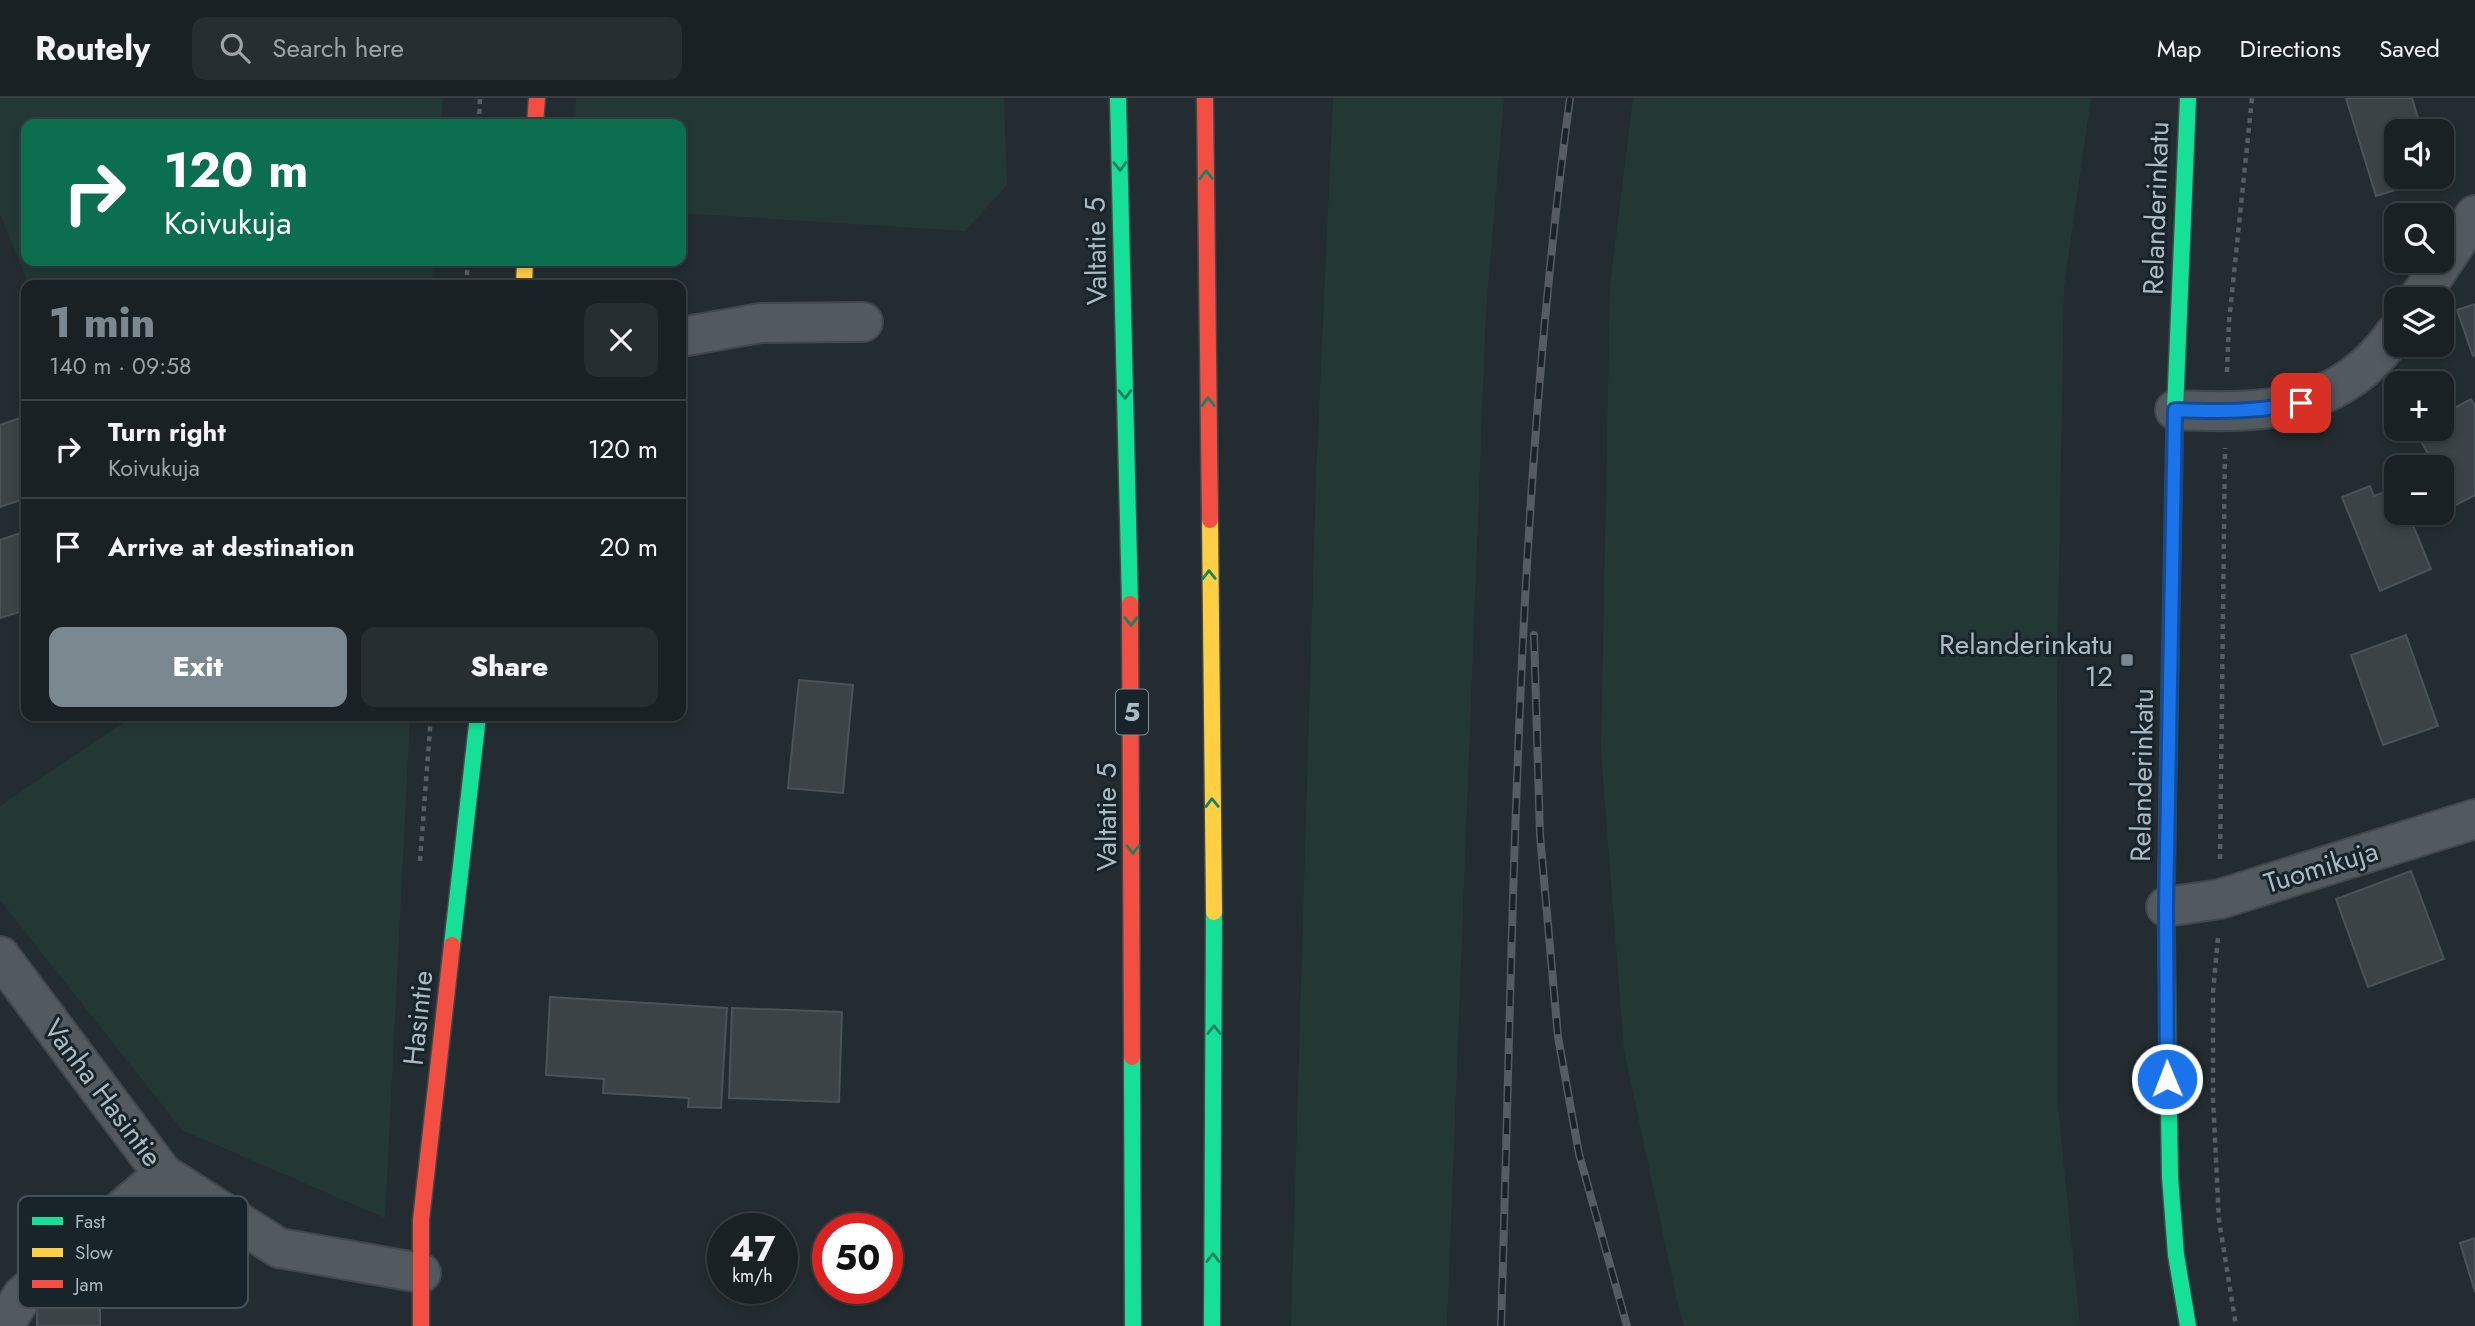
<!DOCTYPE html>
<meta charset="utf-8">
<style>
:root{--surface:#1a2124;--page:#272e31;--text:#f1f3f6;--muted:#9fa3a6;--line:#383e41;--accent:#7b8890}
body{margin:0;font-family:Jost,sans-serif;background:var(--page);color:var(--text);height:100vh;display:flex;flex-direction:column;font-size:26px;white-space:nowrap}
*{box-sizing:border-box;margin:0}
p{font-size:23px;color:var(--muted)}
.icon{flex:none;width:38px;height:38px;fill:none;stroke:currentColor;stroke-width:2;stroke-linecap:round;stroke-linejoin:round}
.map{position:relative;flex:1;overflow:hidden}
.panel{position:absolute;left:21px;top:182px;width:665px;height:441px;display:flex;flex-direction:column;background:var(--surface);border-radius:14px;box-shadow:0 4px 10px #0003,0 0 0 2px var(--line)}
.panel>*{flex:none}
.guide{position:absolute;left:21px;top:21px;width:665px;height:147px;border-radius:14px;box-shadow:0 4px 10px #0003,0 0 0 2px var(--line);background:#0b6e4f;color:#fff;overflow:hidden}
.buttons{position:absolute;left:2384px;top:21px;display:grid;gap:14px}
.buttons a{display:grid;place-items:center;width:70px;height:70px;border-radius:14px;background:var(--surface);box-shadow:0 4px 10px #0003,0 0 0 2px var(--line);font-size:35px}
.speed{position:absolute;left:707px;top:1115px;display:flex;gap:14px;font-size:35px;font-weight:700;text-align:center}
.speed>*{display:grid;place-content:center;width:91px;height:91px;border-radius:50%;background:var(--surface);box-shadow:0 4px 10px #0003,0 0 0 2px var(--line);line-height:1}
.speed small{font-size:18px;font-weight:400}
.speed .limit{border:10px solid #d22;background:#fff;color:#111}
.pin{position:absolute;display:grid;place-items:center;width:60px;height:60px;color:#fff;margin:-30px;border-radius:14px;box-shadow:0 4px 10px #0006}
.me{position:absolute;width:77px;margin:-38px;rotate:359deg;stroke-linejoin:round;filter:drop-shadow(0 0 5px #0008)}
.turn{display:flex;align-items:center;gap:24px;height:147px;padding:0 28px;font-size:32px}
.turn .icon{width:91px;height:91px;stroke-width:2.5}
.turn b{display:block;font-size:49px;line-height:60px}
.round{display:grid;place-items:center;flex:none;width:74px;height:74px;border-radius:14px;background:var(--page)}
.headline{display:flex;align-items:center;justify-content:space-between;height:119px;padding:0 28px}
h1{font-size:42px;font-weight:800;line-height:52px;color:var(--accent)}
.action{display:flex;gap:14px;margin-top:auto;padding:14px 28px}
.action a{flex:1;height:80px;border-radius:14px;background:var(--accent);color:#fff;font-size:28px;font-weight:800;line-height:80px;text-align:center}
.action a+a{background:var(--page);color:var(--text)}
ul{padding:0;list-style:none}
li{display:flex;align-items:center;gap:21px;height:98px;padding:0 28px;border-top:2px solid var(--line)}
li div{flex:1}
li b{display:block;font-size:26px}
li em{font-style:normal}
header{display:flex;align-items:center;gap:42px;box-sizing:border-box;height:98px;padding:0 35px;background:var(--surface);border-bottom:2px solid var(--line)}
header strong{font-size:33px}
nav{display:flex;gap:38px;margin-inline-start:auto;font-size:24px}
.search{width:490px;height:63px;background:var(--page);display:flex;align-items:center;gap:18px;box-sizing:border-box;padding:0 24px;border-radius:14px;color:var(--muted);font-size:26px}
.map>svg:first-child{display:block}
.green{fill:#233835}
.building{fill:#3b4346;stroke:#4a5358;stroke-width:2}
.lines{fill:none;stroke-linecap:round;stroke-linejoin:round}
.street-casing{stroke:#41474b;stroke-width:42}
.fast-casing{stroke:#41474b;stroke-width:19}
.slow-casing{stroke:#41474b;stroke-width:19}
.jam-casing{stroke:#41474b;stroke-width:19}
.path{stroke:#565e62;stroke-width:4.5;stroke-dasharray:5 5;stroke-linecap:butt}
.street{stroke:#525a5f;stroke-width:38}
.fast{stroke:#16e098;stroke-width:16}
.slow{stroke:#ffcf43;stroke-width:16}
.jam{stroke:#f24e42;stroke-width:16}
.rail-casing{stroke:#565d62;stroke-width:8}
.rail{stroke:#18232a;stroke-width:5;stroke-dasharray:16;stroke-linecap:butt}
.oneway{stroke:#178261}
.route-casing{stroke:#114b97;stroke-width:18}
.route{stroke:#1a73e8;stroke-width:12}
.poi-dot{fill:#7b8890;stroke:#18232a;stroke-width:2.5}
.labels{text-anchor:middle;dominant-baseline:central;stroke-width:6;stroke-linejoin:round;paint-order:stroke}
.shield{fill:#18232a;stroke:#7f8d95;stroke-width:2}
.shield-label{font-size:26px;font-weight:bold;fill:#abbac3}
.street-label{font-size:28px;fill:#abbac3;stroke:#18232a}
.poi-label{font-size:28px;fill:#abbac3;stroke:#18232a;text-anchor:end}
.key{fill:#18232a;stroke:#445058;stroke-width:2}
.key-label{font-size:19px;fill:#abbac3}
</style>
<header>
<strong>Routely</strong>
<div class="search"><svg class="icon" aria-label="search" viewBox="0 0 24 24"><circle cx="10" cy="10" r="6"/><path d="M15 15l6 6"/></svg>Search here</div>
<nav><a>Map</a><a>Directions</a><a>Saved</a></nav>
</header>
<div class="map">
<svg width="2475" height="1228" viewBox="0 0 2475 1228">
<rect width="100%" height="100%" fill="#232c30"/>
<g class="green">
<path d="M0 0H443L441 26H26V163H433L432 187H29L0 116Z"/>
<path d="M576 0H1004L1007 87 965 133 681 115V26H575Z"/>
<path d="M1333 0H1504L1486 212 1447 1228H1291L1316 382Z"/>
<path d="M1633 0H2091L2064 189 2057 584 2058 1009 2080 1228H1684L1679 1211 1624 952 1601 654 1610 189Z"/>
<path d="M133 618H410L385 1120 182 1032 0 802V708Z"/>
</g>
<g class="building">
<path d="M2346 0H2412L2422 33H2396V79H2436L2376 98Z"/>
<path d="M2475 206V257L2473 258 2457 212Z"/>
<path d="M2471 301 2475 308V397L2456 407 2441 380V369H2435L2415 332 2441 331V317Z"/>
<path d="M26 318V400L0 409V327Z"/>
<path d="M2370 388 2374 398 2385 394 2393 414 2408 415 2431 471 2380 493 2342 399Z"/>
<path d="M23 434 26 446V512L0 520V442Z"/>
<path d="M2406 537 2438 628 2383 647 2351 557Z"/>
<path d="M799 582 853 587 843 695 788 690Z"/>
<path d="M2411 773 2444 861 2368 889 2336 801Z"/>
<path d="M550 899 727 910 721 1010 688 1009 689 1000 603 995 604 981 546 977Z"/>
<path d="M732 910 842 914 839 1004 729 1000Z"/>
<path d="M2475 1140V1194L2460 1145Z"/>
<path d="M37 1201 100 1202V1228H37Z"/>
</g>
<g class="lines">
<g class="street-casing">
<g id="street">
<path d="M2418 201 2475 117"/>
<path d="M681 239 761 225 863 224"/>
<path d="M2175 312C2264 316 2341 314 2396 234"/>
<path d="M2166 809 2220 801 2475 721"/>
<path d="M0 858 163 1076 279 1150 421 1175"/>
<path d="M4 1228 22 1198 163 1076"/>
</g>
</g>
<g class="fast-casing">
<g id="fast">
<path d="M1118 0 1130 506"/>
<path d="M2173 418 2175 312 2188 0"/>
<path d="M2168 681 2166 809 2170 1079 2176 1157 2188 1228"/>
<path d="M452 847 478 618"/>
<path d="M1132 959 1133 1228"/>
<path d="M1212 1228 1214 814"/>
</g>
</g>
<g class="slow-casing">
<g id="slow">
<path d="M524 187 525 163"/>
<path d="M1210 422 1214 814"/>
<path d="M2168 681 2173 418"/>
</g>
</g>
<g class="jam-casing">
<g id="jam">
<path d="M1205 0 1210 422"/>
<path d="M535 26 537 0"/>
<path d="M1130 506 1132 959"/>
<path d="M421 1228V1122L452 847"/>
</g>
</g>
<g class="path">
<path d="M479 26 480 0"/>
<path d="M466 187 468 163"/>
<path d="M2227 274 2229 224 2252 0"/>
<path d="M2220 761 2225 350"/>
<path d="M420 763 431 618"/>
<path d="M2218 840 2213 894V1002L2219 1122 2236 1228"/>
</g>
<use href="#street" class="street"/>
<use href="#fast" class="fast"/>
<use href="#slow" class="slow"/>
<use href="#jam" class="jam"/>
<g class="rail-casing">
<g id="rail">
<path d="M1534 537 1540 737 1558 939 1579 1056 1627 1228"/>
<path d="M1501 1228C1514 819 1515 406 1570 0"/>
</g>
</g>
<use href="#rail" class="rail"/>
</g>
<defs><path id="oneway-chevron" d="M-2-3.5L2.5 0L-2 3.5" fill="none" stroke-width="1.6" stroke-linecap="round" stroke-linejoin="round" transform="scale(1.75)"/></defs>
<g class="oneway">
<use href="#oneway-chevron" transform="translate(1120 68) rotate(89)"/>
<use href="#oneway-chevron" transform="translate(1206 77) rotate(-91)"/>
<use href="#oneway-chevron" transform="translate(1125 296) rotate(89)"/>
<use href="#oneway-chevron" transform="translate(1208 304) rotate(-91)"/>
<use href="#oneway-chevron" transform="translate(1209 477) rotate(-91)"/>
<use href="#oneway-chevron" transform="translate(1131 523) rotate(89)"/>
<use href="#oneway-chevron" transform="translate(1212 705) rotate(-91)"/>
<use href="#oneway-chevron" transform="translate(1133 751) rotate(90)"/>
<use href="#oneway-chevron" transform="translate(1214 932) rotate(-90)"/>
<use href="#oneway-chevron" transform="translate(1213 1160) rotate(-90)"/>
</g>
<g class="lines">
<g class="route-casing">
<path id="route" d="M2167 981 2166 809 2175 312C2220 314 2257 314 2301 305"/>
</g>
<use href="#route" class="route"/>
</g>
<rect class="poi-dot" x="2120" y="555" width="14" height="14" rx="3.5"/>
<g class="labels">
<rect class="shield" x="1116" y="591.5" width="32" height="45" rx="5"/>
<g class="shield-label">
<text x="1132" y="614">5</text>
</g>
<g class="street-label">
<text transform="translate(2156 110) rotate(-88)">Relanderinkatu</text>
<text transform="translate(1096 153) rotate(-91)">Valtatie 5</text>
<text transform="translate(2142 677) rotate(-89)">Relanderinkatu</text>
<text transform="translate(1106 719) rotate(-90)">Valtatie 5</text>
<text transform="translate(2321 769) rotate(-17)">Tuomikuja</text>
<text transform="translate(418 920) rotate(-84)">Hasintie</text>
<text transform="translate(103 995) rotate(53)">Vanha Hasintie</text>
</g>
<g class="poi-label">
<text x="2113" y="546">Relanderinkatu<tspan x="2113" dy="32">12</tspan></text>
</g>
</g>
<rect x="18" y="1098" width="230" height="112" rx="10" class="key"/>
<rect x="32" y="1119" width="31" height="8" fill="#16e098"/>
<rect x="32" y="1150" width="31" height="9" fill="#ffcf43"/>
<rect x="32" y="1182" width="31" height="8" fill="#f24e42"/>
<g class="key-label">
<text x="75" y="1130">Fast</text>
<text x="75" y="1161">Slow</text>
<text x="75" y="1193">Jam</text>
</g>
</svg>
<div class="buttons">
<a><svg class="icon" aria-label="sound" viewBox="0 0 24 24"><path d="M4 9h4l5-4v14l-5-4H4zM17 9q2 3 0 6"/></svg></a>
<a><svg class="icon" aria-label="search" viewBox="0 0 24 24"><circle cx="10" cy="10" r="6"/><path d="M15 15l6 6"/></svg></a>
<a><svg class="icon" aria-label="layers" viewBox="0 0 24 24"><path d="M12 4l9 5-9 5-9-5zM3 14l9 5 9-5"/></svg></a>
<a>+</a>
<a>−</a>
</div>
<div class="speed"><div>47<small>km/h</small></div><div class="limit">50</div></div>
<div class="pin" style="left:2301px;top:305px;background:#d93025"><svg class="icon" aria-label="arrive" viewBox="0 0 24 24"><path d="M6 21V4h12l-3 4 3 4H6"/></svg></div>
<svg class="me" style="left:2167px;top:981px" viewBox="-20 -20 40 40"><circle r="17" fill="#1a73e8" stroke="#fff" stroke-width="3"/><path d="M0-11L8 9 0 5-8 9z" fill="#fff"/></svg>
<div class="guide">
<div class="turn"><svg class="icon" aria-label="right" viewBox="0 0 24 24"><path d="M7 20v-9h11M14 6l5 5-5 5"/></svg><div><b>120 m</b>Koivukuja</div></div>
</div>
<section class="panel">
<div class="headline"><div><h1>1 min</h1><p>140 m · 09:58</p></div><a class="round"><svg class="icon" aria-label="close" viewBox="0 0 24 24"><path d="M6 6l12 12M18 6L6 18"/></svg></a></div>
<ul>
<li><svg class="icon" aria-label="right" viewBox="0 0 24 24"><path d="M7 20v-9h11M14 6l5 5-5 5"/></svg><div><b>Turn right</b><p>Koivukuja</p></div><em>120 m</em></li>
<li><svg class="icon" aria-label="arrive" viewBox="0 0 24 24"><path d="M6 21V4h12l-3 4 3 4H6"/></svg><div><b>Arrive at destination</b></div><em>20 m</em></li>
</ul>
<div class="action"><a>Exit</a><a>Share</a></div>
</section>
</div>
